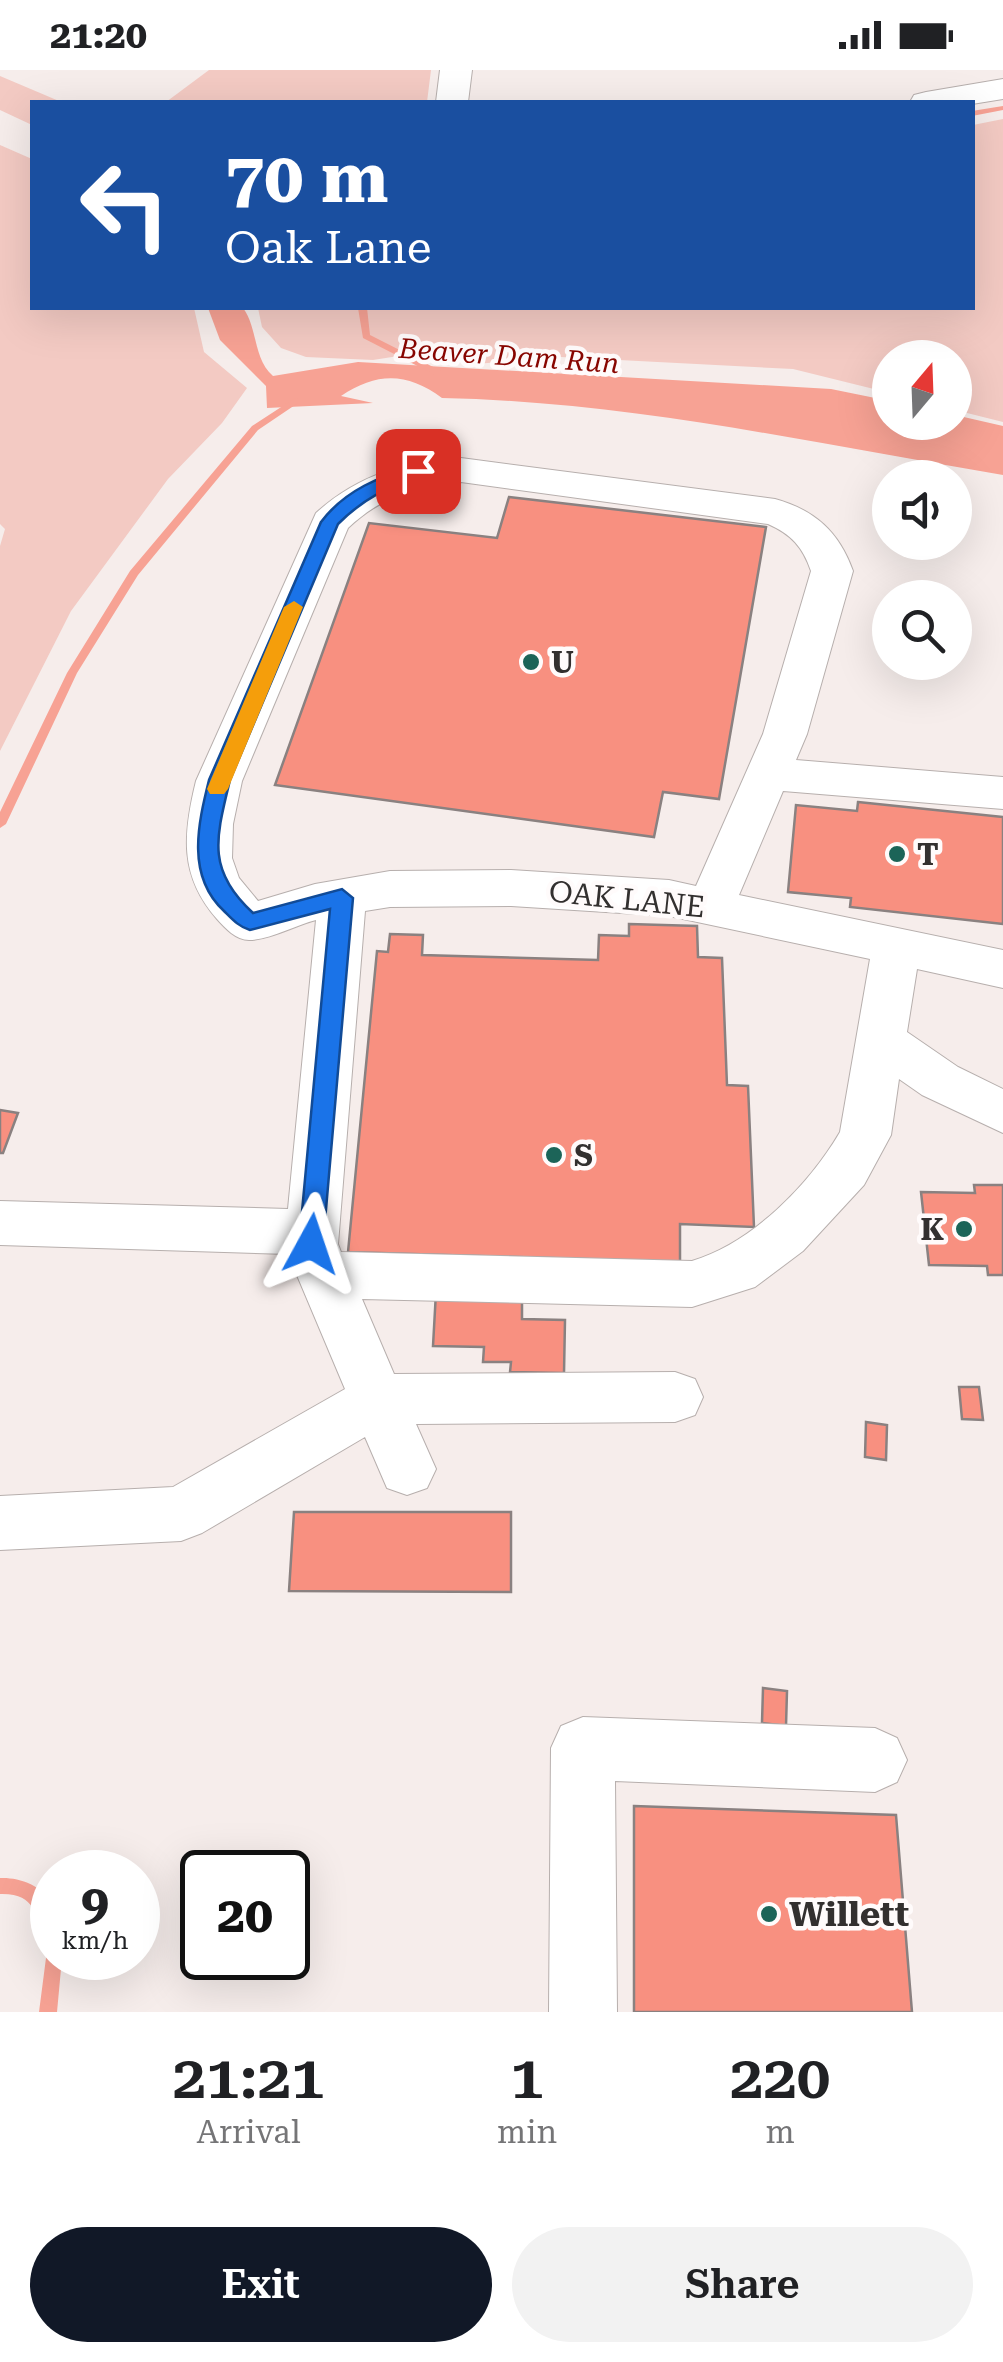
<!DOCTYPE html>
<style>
:root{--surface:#fff;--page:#f2f2f2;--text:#202124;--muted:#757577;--accent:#111827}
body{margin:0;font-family:"Roboto Serif",serif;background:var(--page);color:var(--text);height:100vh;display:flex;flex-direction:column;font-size:38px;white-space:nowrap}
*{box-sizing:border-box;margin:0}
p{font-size:32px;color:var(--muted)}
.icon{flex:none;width:55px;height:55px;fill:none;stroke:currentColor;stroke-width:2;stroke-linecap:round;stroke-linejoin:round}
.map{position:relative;height:1942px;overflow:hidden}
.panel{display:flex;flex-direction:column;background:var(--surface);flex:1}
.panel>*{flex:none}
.top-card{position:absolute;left:30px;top:30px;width:945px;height:210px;border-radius:0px;box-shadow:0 10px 40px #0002;background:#1a4fa0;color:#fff;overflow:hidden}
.needle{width:65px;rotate:19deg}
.buttons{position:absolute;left:872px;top:270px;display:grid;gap:20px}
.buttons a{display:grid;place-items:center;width:100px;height:100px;border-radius:50%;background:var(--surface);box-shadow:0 10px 40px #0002;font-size:50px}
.speed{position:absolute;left:30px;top:1780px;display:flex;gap:20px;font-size:50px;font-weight:700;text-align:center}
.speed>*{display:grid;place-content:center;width:130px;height:130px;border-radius:50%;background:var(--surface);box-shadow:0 10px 40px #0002;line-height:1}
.speed small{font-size:25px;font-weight:400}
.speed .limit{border:5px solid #111;border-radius:15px;background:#fff;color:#111}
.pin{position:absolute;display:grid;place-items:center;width:85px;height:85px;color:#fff;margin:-42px;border-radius:20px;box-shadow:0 5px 15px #0006}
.me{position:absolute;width:110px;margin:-55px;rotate:5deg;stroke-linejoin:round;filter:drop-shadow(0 0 8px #0008)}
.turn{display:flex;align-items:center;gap:35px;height:210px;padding:0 30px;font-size:45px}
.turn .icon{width:130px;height:130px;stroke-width:2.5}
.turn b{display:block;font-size:70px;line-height:85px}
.eta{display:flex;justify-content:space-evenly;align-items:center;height:170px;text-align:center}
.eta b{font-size:60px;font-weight:600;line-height:70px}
.primary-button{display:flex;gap:20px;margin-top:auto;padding:20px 30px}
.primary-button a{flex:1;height:115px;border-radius:60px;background:var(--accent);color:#fff;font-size:40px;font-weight:600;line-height:115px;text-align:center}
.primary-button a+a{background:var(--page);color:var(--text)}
.status{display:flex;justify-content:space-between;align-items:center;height:70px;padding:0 50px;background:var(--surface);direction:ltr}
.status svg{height:28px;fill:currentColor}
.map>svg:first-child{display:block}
.green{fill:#f3cac3}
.water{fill:#f7a294}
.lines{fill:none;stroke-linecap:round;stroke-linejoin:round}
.stream{fill:#f7a294;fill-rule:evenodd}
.building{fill:#f89080;stroke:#8a8180;stroke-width:2.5}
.minor-casing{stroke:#b7afad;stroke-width:2}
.minor{fill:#fff;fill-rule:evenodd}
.route{fill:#1a73e8;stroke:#114b97;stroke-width:2.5}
.slow{fill:#f59e0b}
.poi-dot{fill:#1c6458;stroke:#fffbfb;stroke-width:4}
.labels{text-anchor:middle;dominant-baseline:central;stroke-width:9;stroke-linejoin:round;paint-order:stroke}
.far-water-label{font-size:28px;font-style:italic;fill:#880601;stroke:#fffbfb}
.poi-label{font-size:30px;font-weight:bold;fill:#33302f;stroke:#fffbfb;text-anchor:start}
.street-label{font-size:30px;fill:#33302f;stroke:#fffbfb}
.near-poi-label{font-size:35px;font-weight:bold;fill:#33302f;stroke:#fffbfb;text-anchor:start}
</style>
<div class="status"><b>21:20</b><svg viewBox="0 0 49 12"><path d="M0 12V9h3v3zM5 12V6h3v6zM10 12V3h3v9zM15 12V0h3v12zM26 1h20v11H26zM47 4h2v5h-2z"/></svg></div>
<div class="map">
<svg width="1003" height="1942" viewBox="0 0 1003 1942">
<rect width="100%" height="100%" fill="#f6edeb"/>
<g class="green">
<path d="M209 0H431L427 32H166Z"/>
<path d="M0 6 59 31 65 32H32V55L0 40Z"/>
<path d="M1003 49V352L955 340V288H890V323L793 299 561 287 475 294 430 281 373 290 306 287 281 278 262 257 258 238H972L973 55Z"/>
<path d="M0 75 32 89V238H194L204 282 247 318 222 353 168 409 71 541 0 681V476L5 459 0 454Z"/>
</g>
<path class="water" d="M208 238H243C258 258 253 289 273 306L358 292 831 319 890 331V352H955V345L1003 356V405C817 374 632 332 442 328 407 302 377 302 341 326L373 333 267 338 266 316 220 270Z"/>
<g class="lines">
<g class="stream">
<path d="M1003 36V40L972 46V41Z"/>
<path d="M358 238H367L370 265 443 302V306H437L363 268Z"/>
<path d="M295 328 298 329V333L258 360 138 505 77 603 6 754 0 758V742L67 603 130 501 252 356Z"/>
<path d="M0 1808C18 1807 43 1815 51 1834 54 1840 52 1851 52 1859 30 1847 38 1823 0 1824Z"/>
<path d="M52 1880V1888H62L57 1942H39L46 1888 48 1882Z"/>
</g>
</g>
<g class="building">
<path d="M509 427 766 457 719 729 663 722 654 767 275 715 369 453 497 468Z"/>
<path d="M858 732 1003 747V854L850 837 851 828 788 822 796 735 857 741Z"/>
<path d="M629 854 697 856 698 887 722 888 727 1015 748 1016 754 1157 680 1154V1192L348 1182 377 881 388 882 390 864 423 865 422 885 598 890 599 865 629 866Z"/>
<path d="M0 1040 18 1043 3 1083H0Z"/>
<path d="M974 1115H1003V1205H988L987 1196 929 1195 921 1122 975 1123Z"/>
<path d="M436 1222 522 1225V1249L565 1250 564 1303 510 1302 511 1292H483L484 1277 433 1276Z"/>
<path d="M959 1317H979L983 1350 962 1349Z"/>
<path d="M866 1352 887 1355 886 1390 865 1387Z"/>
<path d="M294 1442H511V1522L289 1521Z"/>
<path d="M763 1618 787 1621 786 1656 762 1653Z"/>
<path d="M634 1736 896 1745 912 1942H634Z"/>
</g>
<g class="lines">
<g class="minor-casing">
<g id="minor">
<path d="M440 0H472L468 32H436Z"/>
<path d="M1003 9V29L972 34 910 32 914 25 926 22Z"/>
<path d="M461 388 775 429C815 440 839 462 853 501L807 664 796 690 1003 707V739L783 721 739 825 1003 880V918L917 899 907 962 958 997 1003 1019V1063L922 1025 899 1009 891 1065 864 1115 803 1181 755 1217 692 1237 362 1229 394 1304 675 1302 695 1309 703 1327 695 1345 675 1352 416 1354 436 1399 427 1418 407 1425 387 1418 365 1367 202 1463 181 1471 0 1480V1426L173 1417 345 1319 288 1184 0 1175V1131L288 1139 316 850C296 855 269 870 249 870 236 870 225 858 217 849 179 806 183 764 196 711L316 443C358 405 405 391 461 388ZM461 412 768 454C791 464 803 477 811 501L763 664 696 816 669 810 511 800 390 801 315 814 258 831 239 808 232 788 233 754 242 711 348 458C381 427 416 415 461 412ZM511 836 669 846 870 889 840 1062C809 1115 752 1173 692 1191L341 1182 338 1174 365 841 390 837Z"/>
<path d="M583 1647 875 1658 897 1668 907 1690 897 1712 875 1722 615 1711 617 1942H549L551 1678 561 1656Z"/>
</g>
</g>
<use href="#minor" class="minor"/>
</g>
<path class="route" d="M418 396 426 401 424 405C390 415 363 429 338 454L230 710C216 768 206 800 253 843L342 819 353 828 323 1174 320 1182 311 1185 302 1182 299 1174 330 839 250 860C239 857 232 849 224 841 186 806 198 754 209 710L321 452C345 420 380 406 418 396Z"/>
<path class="slow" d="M294 531 303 537 228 719 224 724H210L207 719 284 537Z"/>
<g class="poi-dot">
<circle cx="531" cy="592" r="10"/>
<circle cx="897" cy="784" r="10"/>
<circle cx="554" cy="1085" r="10"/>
<circle cx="964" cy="1159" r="10"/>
<circle cx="769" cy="1844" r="10"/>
</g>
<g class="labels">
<g class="far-water-label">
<text transform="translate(509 286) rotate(4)">Beaver Dam Run</text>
</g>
<g class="poi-label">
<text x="551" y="592">U</text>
<text x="917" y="784">T</text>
<text x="574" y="1085">S</text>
<text x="944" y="1159" text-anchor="end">K</text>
</g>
<g class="street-label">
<text transform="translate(627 829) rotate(6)">OAK LANE</text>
</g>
<g class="near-poi-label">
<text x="789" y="1844">Willett</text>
</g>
</g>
</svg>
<div class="buttons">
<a><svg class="needle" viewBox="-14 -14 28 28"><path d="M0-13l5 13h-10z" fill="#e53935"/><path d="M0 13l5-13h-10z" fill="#757577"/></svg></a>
<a><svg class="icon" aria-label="sound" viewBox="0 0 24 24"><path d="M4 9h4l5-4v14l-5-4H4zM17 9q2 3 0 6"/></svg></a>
<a><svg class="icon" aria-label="search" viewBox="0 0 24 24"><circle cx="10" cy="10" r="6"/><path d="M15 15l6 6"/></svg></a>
</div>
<div class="speed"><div>9<small>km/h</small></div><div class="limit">20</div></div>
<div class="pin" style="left:418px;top:401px;background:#d93025"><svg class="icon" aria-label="arrive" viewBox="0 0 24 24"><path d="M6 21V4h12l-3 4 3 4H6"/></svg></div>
<svg class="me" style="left:311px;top:1174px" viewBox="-20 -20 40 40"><path d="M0-17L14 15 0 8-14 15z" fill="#1a73e8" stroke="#fff" stroke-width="4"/></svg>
<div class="top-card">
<div class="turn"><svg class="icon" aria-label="left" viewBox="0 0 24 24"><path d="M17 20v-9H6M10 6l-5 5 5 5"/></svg><div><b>70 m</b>Oak Lane</div></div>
</div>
</div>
<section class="panel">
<div class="eta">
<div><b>21:21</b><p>Arrival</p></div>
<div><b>1</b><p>min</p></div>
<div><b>220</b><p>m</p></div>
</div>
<div class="primary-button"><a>Exit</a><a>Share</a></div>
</section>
